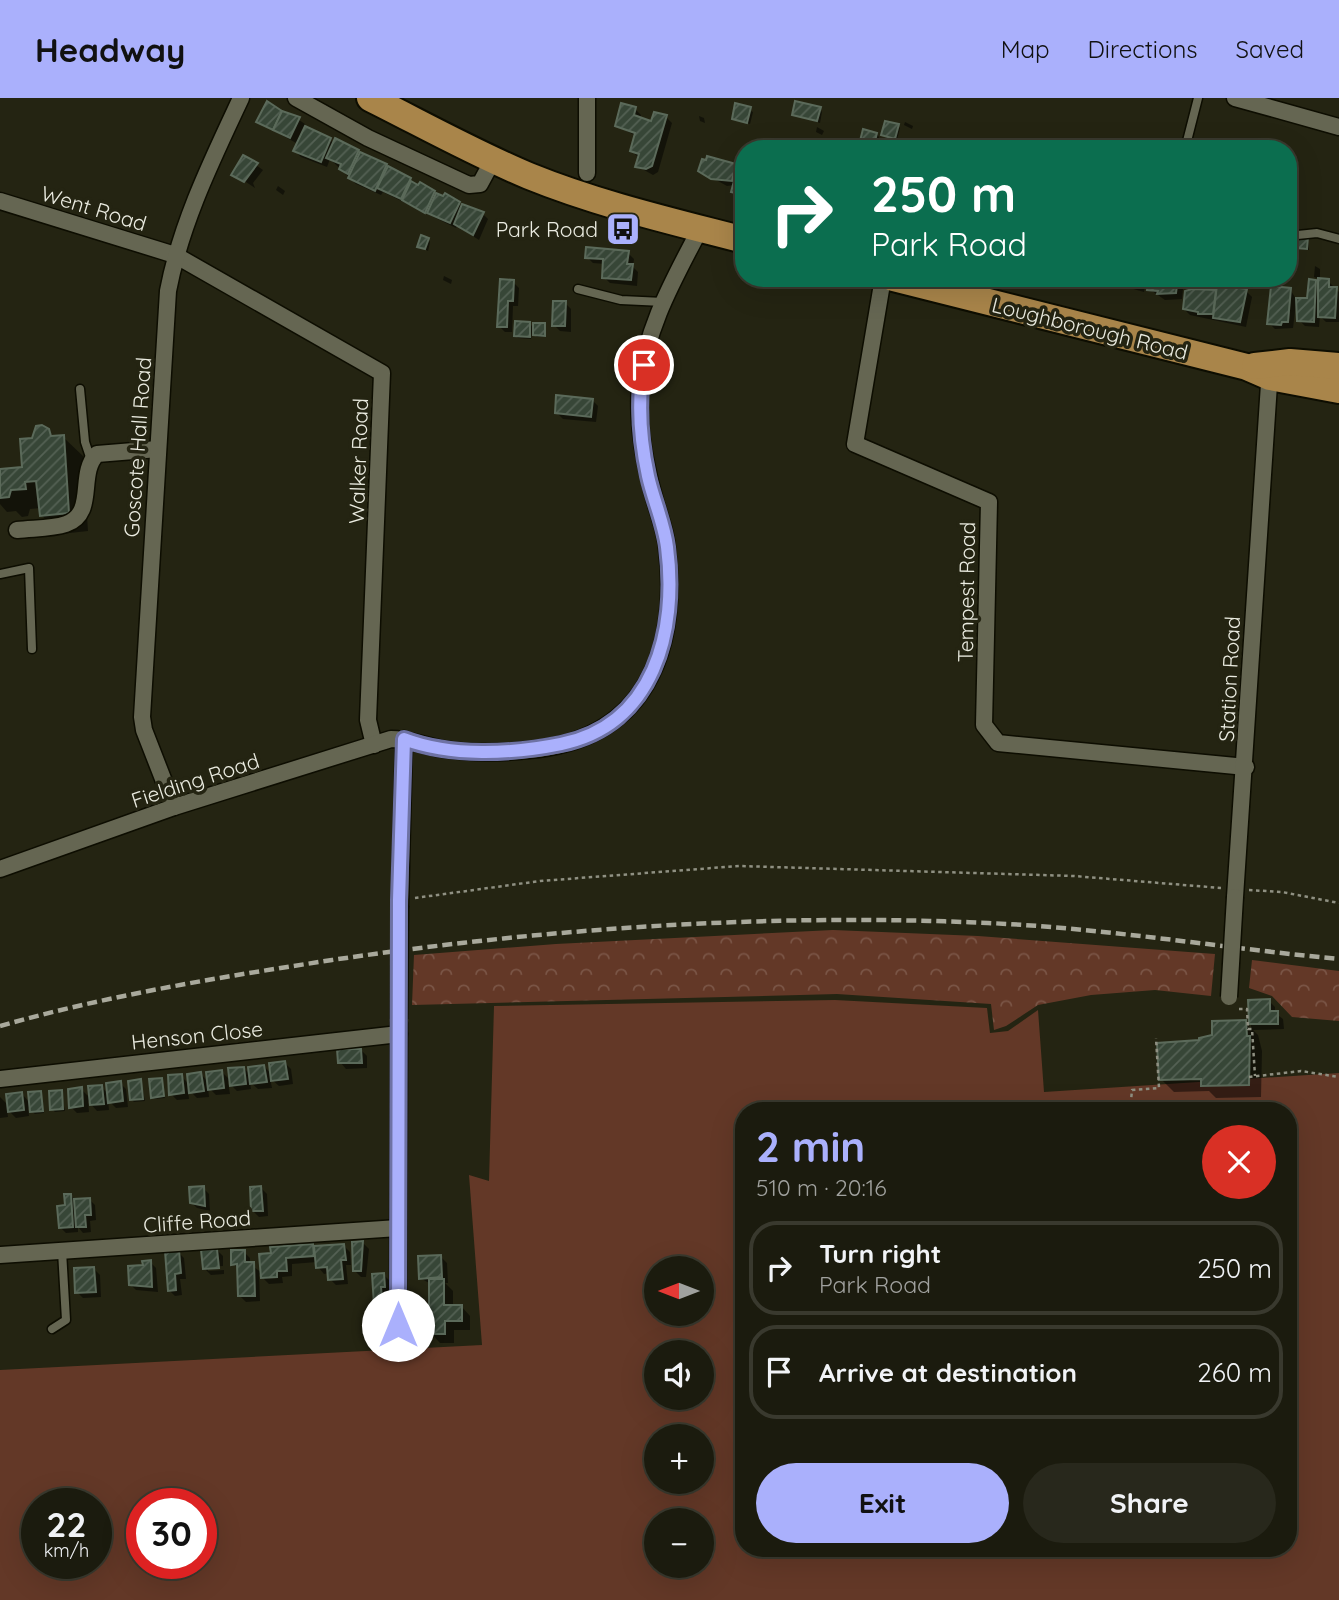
<!DOCTYPE html>
<meta charset="utf-8">
<style>
:root{--surface:#1b1b0e;--page:#28281c;--text:#f1f3f6;--muted:#a0a19e;--line:#39392e;--accent:#aab0fc}
body{margin:0;font-family:Quicksand,sans-serif;background:var(--page);color:var(--text);height:100vh;display:flex;flex-direction:column;font-size:26px;white-space:nowrap}
*{box-sizing:border-box;margin:0}
p{font-size:23px;color:var(--muted)}
.icon{flex:none;width:38px;height:38px;fill:none;stroke:currentColor;stroke-width:2;stroke-linecap:round;stroke-linejoin:round}
.map{position:relative;flex:1;overflow:hidden}
.drawer{position:absolute;left:735px;top:1004px;width:562px;height:455px;display:flex;flex-direction:column;background:var(--surface);border-radius:28px;box-shadow:0 7px 28px #0002,0 0 0 2px var(--line)}
.drawer>*{flex:none}
.hud{position:absolute;left:735px;top:42px;width:562px;height:147px;border-radius:28px;box-shadow:0 7px 28px #0002,0 0 0 2px var(--line);background:#0b6e4f;color:#fff;overflow:hidden}
.needle{width:46px;rotate:270deg}
.tools{position:absolute;left:644px;top:1158px;display:grid;gap:14px}
.tools a{display:grid;place-items:center;width:70px;height:70px;border-radius:50%;background:var(--surface);box-shadow:0 7px 28px #0002,0 0 0 2px var(--line);font-size:35px}
.speed{position:absolute;left:21px;top:1390px;display:flex;gap:14px;font-size:35px;font-weight:700;text-align:center}
.speed>*{display:grid;place-content:center;width:91px;height:91px;border-radius:50%;background:var(--surface);box-shadow:0 7px 28px #0002,0 0 0 2px var(--line);line-height:1}
.speed small{font-size:18px;font-weight:400}
.speed .limit{border:10px solid #d22;background:#fff;color:#111}
.pin{position:absolute;display:grid;place-items:center;width:60px;height:60px;color:#fff;margin:-30px;border:4px solid #fff;border-radius:50%;box-shadow:0 2px 7px #0007}
.me{position:absolute;width:77px;margin:-38px;rotate:0deg;stroke-linejoin:round;filter:drop-shadow(0 0 5px #0008)}
.turn{display:flex;align-items:center;gap:24px;height:147px;padding:0 21px;font-size:32px}
.turn .icon{width:91px;height:91px;stroke-width:2.5}
.turn b{display:block;font-size:49px;line-height:60px}
.round{display:grid;place-items:center;flex:none;width:74px;height:74px;border-radius:37px;background:var(--page)}
.summary{display:flex;align-items:center;justify-content:space-between;height:119px;padding:0 21px}
h1{font-size:42px;font-weight:700;line-height:52px;color:var(--accent)}
.action{display:flex;gap:14px;margin-top:auto;padding:14px 21px}
.action a{flex:1;height:80px;border-radius:42px;background:var(--accent);color:#111;font-size:28px;font-weight:700;line-height:80px;text-align:center}
.action a+a{background:var(--page);color:var(--text)}
ul{padding:0;list-style:none}
li{display:flex;align-items:center;gap:21px;height:94px;margin:0 14px 10px;padding:0 7px;border:4px solid var(--line);border-radius:28px}
li div{flex:1}
li b{display:block;font-size:26px}
li em{font-style:normal}
header{display:flex;align-items:center;gap:42px;box-sizing:border-box;height:98px;padding:0 35px;background:var(--accent);color:#111}
header strong{font-size:33px}
nav{display:flex;gap:38px;margin-inline-start:auto;font-size:24px}
.map>svg:first-child{display:block}
.green{fill:#633827;fill-rule:evenodd}
.forest{fill:url(#forest-crowns)}
.shadow{fill:#0007}
.building{fill:url(#building-hatch);stroke:#5b6a5a;stroke-width:2}
.lines{fill:none;stroke-linecap:round;stroke-linejoin:round}
.service-casing{stroke:#0d0d01;stroke-width:11}
.minor-casing{stroke:#0d0d01;stroke-width:19}
.trunk-casing{stroke:#0d0d01;stroke-width:30}
.path{stroke:#8f9082;stroke-width:2.5;stroke-dasharray:3.5 3.5;stroke-linecap:butt}
.service{stroke:#656652;stroke-width:8}
.minor{stroke:#656652;stroke-width:16}
.trunk{stroke:#a9854a;stroke-width:26}
.rail{stroke:#a9a99c;stroke-width:4.5;stroke-dasharray:10 5;stroke-linecap:butt}
.minor-bridge-casing{stroke:#0d0d01;stroke-width:19;stroke-linecap:butt}
.minor-bridge{stroke:#656652;stroke-width:16}
.route-casing{stroke:#6e72a4;stroke-width:18}
.route{stroke:#aab0fc;stroke-width:12}
.labels{text-anchor:middle;dominant-baseline:central;stroke-width:7;stroke-linejoin:round;paint-order:stroke}
.street-label{font-size:21px;fill:#ebece1;stroke:#242412}
.poi-label{font-size:21px;fill:#ebece1;stroke:#242412;text-anchor:end}
</style>
<header>
<strong>Headway</strong>
<nav><a>Map</a><a>Directions</a><a>Saved</a></nav>
</header>
<div class="map">
<svg width="1339" height="1502" viewBox="0 0 1339 1502">
<defs>
<pattern id="forest-crowns" width="20" height="18" patternUnits="userSpaceOnUse" patternTransform="scale(1.75)"><rect width="20" height="18" fill="#633827"/><path d="M2 6a3 3 0 1 1 6 0M12 15a3 3 0 1 1 6 0" fill="none" stroke="#7a5546"/></pattern>
<pattern id="building-hatch" width="6" height="6" patternUnits="userSpaceOnUse" patternTransform="scale(1.75)"><rect width="6" height="6" fill="#374637"/><path d="M-1 1l2-2M0 6l6-6M5 7l2-2" fill="none" stroke="#546154"/></pattern>
</defs>
<rect width="100%" height="100%" fill="#242412"/>
<path class="green" d="M835 902 987 910 990 935 1008 933 1038 912 1044 994 1339 975V1502H0V1272L482 1247 469 1077 489 1083 494 908ZM744 1013H1288V1451H744ZM656 1171H702V1216H656ZM656 1255H702V1300H656ZM656 1339H702V1384H656ZM37 1405H96V1465H37ZM142 1405H201V1465H142ZM656 1423H702V1468H656Z"/>
<g class="forest">
<path d="M833 832 978 838 1215 856 1211 898 1155 892 1091 897 1038 907 1006 928 994 932 991 906 837 896 412 907 414 857 556 846Z"/>
<path d="M1252 862 1339 873V923L1292 919 1272 898 1249 890Z"/>
</g>
<g class="shadow">
<path d="M737 7 753 14 750 26 733 20Z"/>
<path d="M635 11 641 17 640 21 653 25 666 19 672 25 658 74 653 77 637 68 638 59 632 53 636 38 617 28Z"/>
<path d="M820 11 822 14 820 25 794 16Z"/>
<path d="M289 15 305 26 303 30 406 78 419 90 421 86 463 109 483 116 488 121 479 142 457 128 456 130 383 94 381 97 356 86 330 61 327 69 301 59 295 53 298 46 258 24Z"/>
<path d="M699 18 704 20 705 25 700 23Z"/>
<path d="M905 24 913 28 912 31 904 27Z"/>
<path d="M898 28 900 30 897 42 883 37Z"/>
<path d="M817 29 824 33 822 37 816 34Z"/>
<path d="M877 36 879 39 876 51H860Z"/>
<path d="M244 59 263 72 253 85 255 90 234 76Z"/>
<path d="M736 67 744 75V101L733 93 734 87 727 88 700 73Z"/>
<path d="M278 88 285 93 283 97 276 92Z"/>
<path d="M428 141 430 144 428 153 419 148Z"/>
<path d="M1308 141 1309 152 1300 151 1298 149Z"/>
<path d="M628 155 634 161 633 169 638 174 637 188 610 185 604 179 605 166 593 165 587 159Z"/>
<path d="M1315 168 1320 171V181L1314 179Z"/>
<path d="M444 178 452 182 451 186 443 182Z"/>
<path d="M1120 180H1184L1182 201 1165 202 1145 188 1144 194 1130 190Z"/>
<path d="M1328 183 1339 194V224H1326L1320 218 1319 229 1305 228 1299 222 1296 206 1293 230 1275 231 1269 225 1290 191 1296 201 1309 202 1315 184 1320 189Z"/>
<path d="M513 184 519 190 518 208H513L512 234H505L499 228Z"/>
<path d="M1246 193 1252 199 1246 229 1190 217 1184 211 1187 195Z"/>
<path d="M565 205 571 211V234L560 233 554 227Z"/>
<path d="M530 226 535 231 544 227 546 239H537L532 234 531 241 518 240 516 238Z"/>
<path d="M592 302 598 308 596 324 563 321 557 315Z"/>
<path d="M47 332 55 340 63 339 83 358 88 433 61 436 41 417V410L30 411 28 418 22 419 16 413 7 414 0 406V373L24 371 34 342Z"/>
<path d="M1250 903H1269L1275 909V915L1283 921 1284 931 1253 932 1258 937 1262 953 1261 999 1216 1000 1209 993 1174 994 1161 981 1201 944 1245 924 1251 930Z"/>
<path d="M361 952 367 958V970L346 971 340 964Z"/>
<path d="M285 965 291 971 293 986 279 988 270 980 272 990 258 991 250 984 251 991 237 993 228 984 230 996 216 997 208 989 209 999 197 1000 188 991 189 1001 177 1002 171 996 181 978 190 987 201 976 209 985 221 973 231 983 244 970 251 978 264 968 272 977Z"/>
<path d="M161 981 165 1000 155 1001 152 999Z"/>
<path d="M141 983 145 1003 134 1004 132 1002Z"/>
<path d="M120 985 126 991 128 1009 116 1010 108 1002 109 1012 97 1013 88 1003 89 1014 77 1015 71 1009 81 991 91 1001 101 989 109 996Z"/>
<path d="M61 994 65 1013 55 1014 52 1011Z"/>
<path d="M40 995 44 1015 35 1016 28 1010 29 1018 16 1020 7 1011 8 1019 0 1020V999L9 1008 22 996 31 1006Z"/>
<path d="M203 1090 209 1096 210 1113 197 1110 191 1104Z"/>
<path d="M261 1090 267 1096 268 1118 259 1119 253 1113Z"/>
<path d="M71 1097 75 1102 89 1101 95 1107 96 1122 90 1123 91 1134 83 1135 78 1129V1134L66 1135 60 1129Z"/>
<path d="M363 1145 369 1151 366 1179H361L355 1173Z"/>
<path d="M344 1148 350 1154 351 1167H346L348 1186 336 1187 330 1181 329 1175 324 1176 318 1169 317 1164 292 1166V1178L282 1179 283 1185 269 1186 259 1176 260 1203 246 1204 240 1198 239 1171 233 1166 244 1154 250 1160V1166L262 1175 273 1157 272 1151Z"/>
<path d="M217 1152 223 1158V1168L208 1169V1173L224 1172V1176L211 1177 205 1171Z"/>
<path d="M178 1154 184 1160 186 1181H180L182 1197 175 1198 169 1192Z"/>
<path d="M441 1159 447 1165 448 1185H445L453 1193V1208H461L470 1218V1232H454V1245H440L431 1235V1186L420 1180Z"/>
<path d="M150 1164 156 1170 158 1194 136 1192 130 1186Z"/>
<path d="M94 1171 100 1177 101 1199 83 1200 77 1194Z"/>
<path d="M384 1177 390 1183 391 1194H386L388 1217 393 1228H382L376 1222 374 1178Z"/>
</g>
<g class="building">
<path d="M267 3 282 13 273 32 256 24Z"/>
<path d="M795 3 821 9 817 23 792 17Z"/>
<path d="M621 5 636 9 634 17 648 22 651 23 654 14 667 17 652 68 646 71 635 69 639 56 630 53 635 35 615 28Z"/>
<path d="M735 5 751 9 747 25 732 21Z"/>
<path d="M282 13 300 19 290 40 273 32Z"/>
<path d="M885 23 899 26 895 41 881 37Z"/>
<path d="M305 28 331 40 321 64 293 53Z"/>
<path d="M863 31 877 35 873 51H858Z"/>
<path d="M335 40 359 52 348 76 339 71 341 66 326 60Z"/>
<path d="M360 54 387 66 375 93 348 80Z"/>
<path d="M243 57 258 65 244 84 231 77Z"/>
<path d="M707 58 736 66 732 83 711 81 698 73 702 61 706 62Z"/>
<path d="M388 68 411 80 401 101 377 90Z"/>
<path d="M737 72 744 74V97L731 94Z"/>
<path d="M411 83 418 87 420 84 435 93 425 115 402 102Z"/>
<path d="M436 95 443 98 445 95 460 104 450 125 427 115Z"/>
<path d="M462 106 484 114 473 137 454 126Z"/>
<path d="M421 137 429 140 425 151 417 149Z"/>
<path d="M1297 138 1308 139 1307 151 1296 150Z"/>
<path d="M586 149 629 153 627 166H633L631 182 602 180 603 161 585 160Z"/>
<path d="M1121 180H1146L1145 185 1139 183 1138 189 1122 185Z"/>
<path d="M1149 180H1178L1176 195 1157 196 1158 193 1147 192Z"/>
<path d="M1318 180 1329 181V189H1337L1335 220 1318 219Z"/>
<path d="M500 181 514 182 513 203H508L507 229H497Z"/>
<path d="M1309 181 1316 182 1314 224 1297 223 1296 200H1307Z"/>
<path d="M1217 187 1247 191 1240 224 1213 220Z"/>
<path d="M1271 188 1291 190 1288 224H1282L1281 227 1267 226Z"/>
<path d="M1192 191 1216 192 1213 216H1198V214L1183 211 1185 193Z"/>
<path d="M553 203H566L565 228H552Z"/>
<path d="M515 223 530 224V239L514 238Z"/>
<path d="M533 225H545V238L533 237Z"/>
<path d="M556 297 593 301 591 319 555 315Z"/>
<path d="M42 327 49 331 51 338 64 337 69 415 40 418 36 383 25 384 26 391 11 392 9 399 0 400V371L22 369 20 341 32 340 36 328Z"/>
<path d="M1270 901V913H1278V926H1249L1248 902Z"/>
<path d="M1246 922 1247 938H1250L1249 987 1201 988V981L1159 982 1157 945 1199 942V940L1212 937V923Z"/>
<path d="M337 951H361L362 965H338Z"/>
<path d="M285 963 288 981 271 983 269 965Z"/>
<path d="M264 967 267 984 250 986 248 969Z"/>
<path d="M244 969 246 986 230 988 228 970Z"/>
<path d="M222 972 224 990 208 992 206 974Z"/>
<path d="M201 974 204 993 189 995 187 976Z"/>
<path d="M182 976 184 995 169 997 168 977Z"/>
<path d="M162 980 164 998 151 1000 149 981Z"/>
<path d="M141 981 143 1001 130 1002 128 983Z"/>
<path d="M121 983 123 1003 108 1005 106 985Z"/>
<path d="M102 987 104 1006 90 1007 88 988Z"/>
<path d="M82 989 83 1008 69 1010 68 991Z"/>
<path d="M62 992 63 1011 50 1012 49 993Z"/>
<path d="M41 993 43 1013 30 1014 28 994Z"/>
<path d="M22 994 24 1012 8 1014 6 996Z"/>
<path d="M204 1088 205 1108 190 1105 189 1089Z"/>
<path d="M261 1088 263 1113H251L250 1089Z"/>
<path d="M64 1096H71L73 1129 59 1130 57 1108 65 1107Z"/>
<path d="M90 1100 91 1117H85L86 1129H76L74 1101Z"/>
<path d="M363 1143 361 1173H353L352 1144Z"/>
<path d="M313 1146 314 1158 286 1160 287 1173H277V1179L261 1180 259 1156 271 1155 270 1149Z"/>
<path d="M344 1146 346 1162H341L343 1181 328 1182 327 1169 316 1170 314 1148Z"/>
<path d="M217 1151 219 1170 203 1171 201 1152Z"/>
<path d="M179 1152 181 1175 175 1176 176 1192 168 1193 165 1153Z"/>
<path d="M231 1152H245V1164H254L255 1198H238L237 1166 231 1167Z"/>
<path d="M441 1157 442 1179 419 1181 418 1158Z"/>
<path d="M151 1162 152 1189 129 1187 128 1168 143 1167 142 1163Z"/>
<path d="M94 1169 96 1194 75 1195 74 1170Z"/>
<path d="M384 1175 385 1189H381L383 1214H387L388 1222 375 1223 372 1176Z"/>
<path d="M429 1181H444V1207H462V1223H445V1236H429Z"/>
</g>
<g class="lines">
<g class="service-casing">
<g id="service">
<path d="M1185 51 1198 0"/>
<path d="M1288 138 1317 135 1339 141"/>
<path d="M578 191 621 202 663 204"/>
<path d="M80 291 85 344 91 362"/>
<path d="M0 476 29 470 32 551"/>
<path d="M52 1231 66 1222 62 1153"/>
</g>
</g>
<g class="minor-casing">
<g id="minor">
<path d="M296 0 368 40 469 87 480 86 493 62"/>
<path d="M587 0V75"/>
<path d="M1235 0 1339 29"/>
<path d="M0 103 175 157 382 275 368 622 374 647"/>
<path d="M883 180 855 346 989 404 984 627 998 645 1246 669"/>
<path d="M17 432C33 430 51 431 66 426 97 415 77 376 97 356L158 351"/>
<path d="M174 709 144 632 142 619 168 193C181 125 212 62 241 0"/>
<path d="M0 771 174 709 391 641C409 641 425 648 443 651 469 655 502 655 528 652 644 642 679 556 667 450 666 433 658 415 654 399 644 363 637 325 640 289 645 231 674 181 700 131"/>
<path d="M1235 799 1270 271"/>
<path d="M400 808 404 641"/>
<path d="M0 981 399 936"/>
<path d="M0 1157 398 1130"/>
<path d="M398 1227 399 925"/>
</g>
</g>
<g class="trunk-casing">
<g id="trunk">
<path d="M370 0C422 26 474 55 529 78 598 106 671 123 744 142"/>
<path d="M893 180 1247 269 1270 279 1339 292"/>
<path d="M1255 268 1290 264 1339 268"/>
</g>
</g>
<g class="path">
<path d="M1249 792 1282 794 1339 805"/>
<path d="M415 800 540 783 739 768 1074 778 1221 790"/>
<path d="M1239 911H1247L1248 931H1252L1255 978"/>
<path d="M1249 979 1301 973 1339 979"/>
<path d="M1130 1013 1132 992 1159 990 1156 940"/>
</g>
<use href="#service" class="service"/>
<use href="#minor" class="minor"/>
<use href="#trunk" class="trunk"/>
<path class="rail" d="M0 928C109 897 221 879 332 862 549 830 769 815 988 825 1105 830 1222 850 1339 861"/>
<g class="minor-bridge-casing">
<g id="minor-bridge">
<path d="M1229 899 1235 799"/>
<path d="M399 921 400 808"/>
</g>
</g>
<use href="#minor-bridge" class="minor-bridge"/>
</g>
<g class="lines">
<g class="route-casing">
<path id="route" d="M398 1227 399 802 404 641C451 659 512 656 561 646 654 627 678 533 667 449 664 425 653 401 648 378 640 341 637 304 644 267"/>
</g>
<use href="#route" class="route"/>
</g>
<defs>
<g id="bus-square" transform="scale(1.75)"><rect x="-9" y="-9" width="18" height="18" rx="4" fill="#aab0fc" stroke="#242412"/><path d="M-5-6H5V4H4V6H2V4H-2V6H-4V4H-5ZM-3.5-4V0h7V-4ZM-3.5 1.2v1.5H-2V1.2ZM2 1.2v1.5H3.5V1.2Z" fill="#111"/></g>
</defs>
<g fill-rule="evenodd">
<use href="#bus-square" x="623" y="131"/>
</g>
<g class="labels">
<g class="street-label">
<text transform="translate(94 110) rotate(17)">Went Road</text>
<text transform="translate(1090 230) rotate(14)">Loughborough Road</text>
<text transform="translate(137 349) rotate(-86)">Goscote Hall Road</text>
<text transform="translate(358 363) rotate(-88)">Walker Road</text>
<text transform="translate(966 494) rotate(-89)">Tempest Road</text>
<text transform="translate(1229 581) rotate(-87)">Station Road</text>
<text transform="translate(195 682) rotate(-18)">Fielding Road</text>
<text transform="translate(197 937) rotate(-6)">Henson Close</text>
<text transform="translate(197 1123) rotate(-4)">Cliffe Road</text>
</g>
<g class="poi-label">
<text x="598" y="131">Park Road</text>
</g>
</g>
</svg>
<div class="tools">
<a><svg class="needle" viewBox="-14 -14 28 28"><path d="M0-13l5 13h-10z" fill="#e53935"/><path d="M0 13l5-13h-10z" fill="#a0a19e"/></svg></a>
<a><svg class="icon" aria-label="sound" viewBox="0 0 24 24"><path d="M4 9h4l5-4v14l-5-4H4zM17 9q2 3 0 6"/></svg></a>
<a>+</a>
<a>−</a>
</div>
<div class="speed"><div>22<small>km/h</small></div><div class="limit">30</div></div>
<div class="pin" style="left:644px;top:267px;background:#d93025"><svg class="icon" aria-label="arrive" viewBox="0 0 24 24"><path d="M6 21V4h12l-3 4 3 4H6"/></svg></div>
<svg class="me" style="left:398px;top:1227px" viewBox="-20 -20 40 40"><circle r="19" fill="#fff"/><path d="M0-13L10 11 0 6-10 11z" fill="#aab0fc"/></svg>
<div class="hud">
<div class="turn"><svg class="icon" aria-label="right" viewBox="0 0 24 24"><path d="M7 20v-9h11M14 6l5 5-5 5"/></svg><div><b>250 m</b>Park Road</div></div>
</div>
<section class="drawer">
<div class="summary"><div><h1>2 min</h1><p>510 m · 20:16</p></div><a class="round" style="background:#d93025;color:#fff"><svg class="icon" aria-label="close" viewBox="0 0 24 24"><path d="M6 6l12 12M18 6L6 18"/></svg></a></div>
<ul>
<li><svg class="icon" aria-label="right" viewBox="0 0 24 24"><path d="M7 20v-9h11M14 6l5 5-5 5"/></svg><div><b>Turn right</b><p>Park Road</p></div><em>250 m</em></li>
<li><svg class="icon" aria-label="arrive" viewBox="0 0 24 24"><path d="M6 21V4h12l-3 4 3 4H6"/></svg><div><b>Arrive at destination</b></div><em>260 m</em></li>
</ul>
<div class="action"><a>Exit</a><a>Share</a></div>
</section>
</div>
